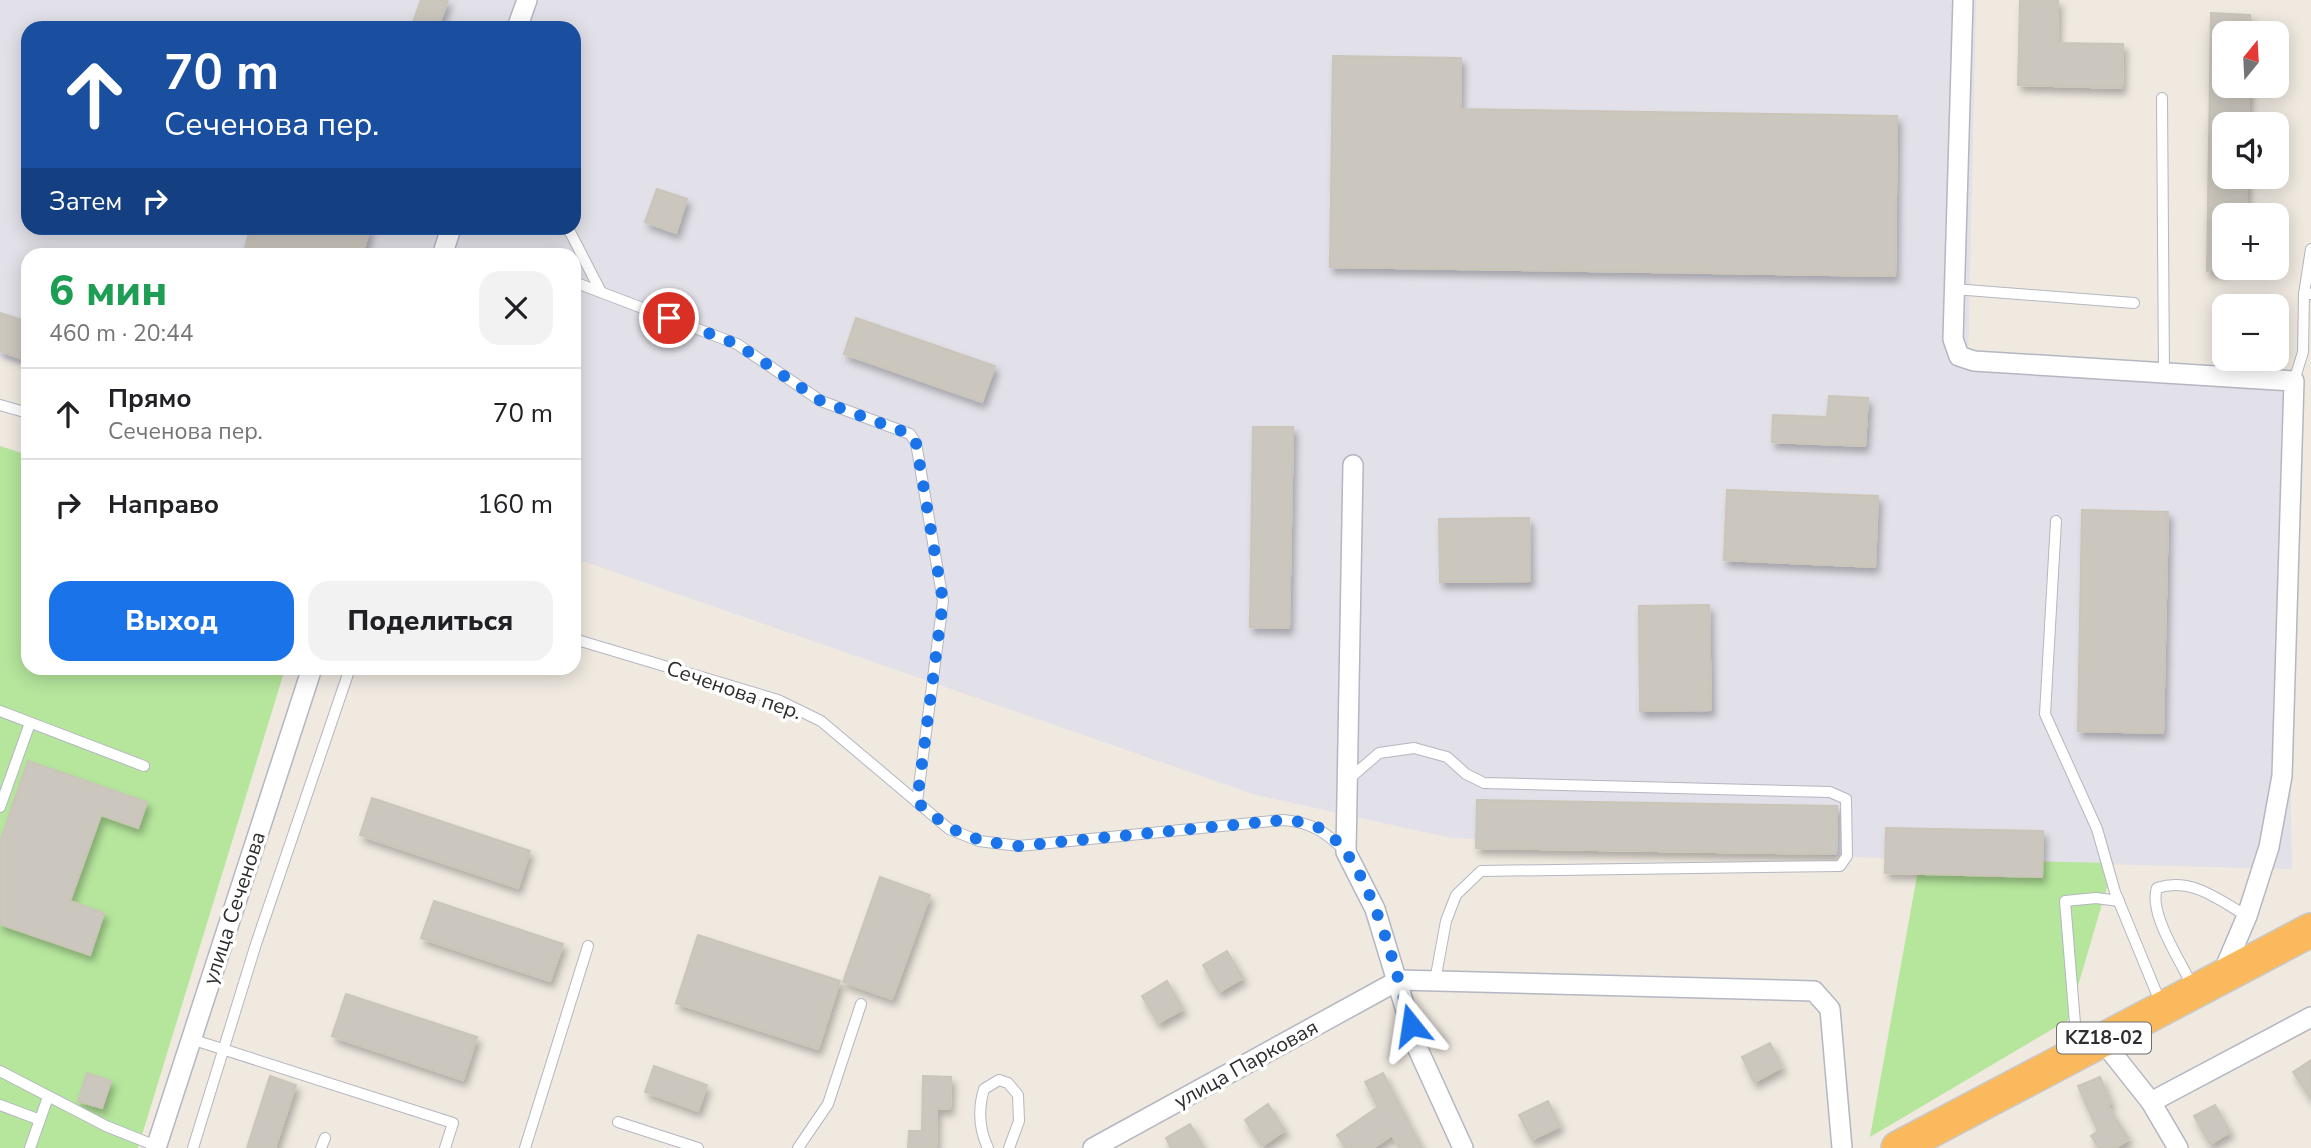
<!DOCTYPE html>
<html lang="ru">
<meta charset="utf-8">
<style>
:root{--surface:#fff;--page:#f2f2f2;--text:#202124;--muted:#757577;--line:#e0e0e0;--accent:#1a73e8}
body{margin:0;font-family:"Nunito Sans",sans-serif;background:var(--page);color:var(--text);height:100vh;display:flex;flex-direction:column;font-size:26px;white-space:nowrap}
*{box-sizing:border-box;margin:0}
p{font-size:23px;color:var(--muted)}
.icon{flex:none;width:38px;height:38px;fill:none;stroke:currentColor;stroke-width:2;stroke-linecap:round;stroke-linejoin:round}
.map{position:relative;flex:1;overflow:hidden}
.sheet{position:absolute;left:21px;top:248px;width:560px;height:427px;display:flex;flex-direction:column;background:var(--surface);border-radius:21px;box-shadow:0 4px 18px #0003}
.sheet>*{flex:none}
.guide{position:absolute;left:21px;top:21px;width:560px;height:214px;border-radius:21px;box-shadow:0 4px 18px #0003;background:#1a4fa0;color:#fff;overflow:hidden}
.needle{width:46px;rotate:18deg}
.tools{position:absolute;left:2212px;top:21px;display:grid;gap:14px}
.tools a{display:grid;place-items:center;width:77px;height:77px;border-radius:14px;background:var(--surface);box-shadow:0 4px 18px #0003;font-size:35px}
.pin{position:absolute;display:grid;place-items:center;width:60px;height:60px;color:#fff;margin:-30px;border:4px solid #fff;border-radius:50%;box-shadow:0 2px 7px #0007}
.me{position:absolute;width:77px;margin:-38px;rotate:345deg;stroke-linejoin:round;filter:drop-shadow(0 0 5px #0008)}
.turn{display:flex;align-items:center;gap:24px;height:147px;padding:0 28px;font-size:32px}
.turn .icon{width:91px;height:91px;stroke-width:2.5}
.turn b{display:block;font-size:49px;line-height:60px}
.then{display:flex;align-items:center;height:66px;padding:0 28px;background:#0003;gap:14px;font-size:26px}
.round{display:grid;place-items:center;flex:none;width:74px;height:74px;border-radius:21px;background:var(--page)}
.overview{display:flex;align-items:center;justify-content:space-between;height:119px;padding:0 28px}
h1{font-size:42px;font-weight:800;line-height:52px;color:#1e9e55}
.primary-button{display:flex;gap:14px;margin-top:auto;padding:14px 28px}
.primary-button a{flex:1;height:80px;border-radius:21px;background:var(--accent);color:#fff;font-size:28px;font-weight:800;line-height:80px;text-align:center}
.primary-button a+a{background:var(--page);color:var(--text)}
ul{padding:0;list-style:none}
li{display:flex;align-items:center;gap:21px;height:91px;padding:0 28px;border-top:2px solid var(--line)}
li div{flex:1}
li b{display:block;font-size:26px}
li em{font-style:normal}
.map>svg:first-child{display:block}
.industrial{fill:#e2e0e8;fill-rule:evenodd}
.green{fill:#b5e69c}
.building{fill:#cbc7be;stroke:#cbc5b9;stroke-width:2;filter:url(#shadow)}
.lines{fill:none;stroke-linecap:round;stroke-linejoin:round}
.service-casing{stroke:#b4b6c1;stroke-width:12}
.minor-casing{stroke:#b4b6c1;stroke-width:22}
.trunk-casing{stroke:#c9c9c9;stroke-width:36}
.service{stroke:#fff;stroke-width:10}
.minor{stroke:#fff;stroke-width:19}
.trunk{stroke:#fab95d;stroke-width:33}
.route{stroke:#1a73e8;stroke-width:12;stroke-dasharray:0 21.6}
.labels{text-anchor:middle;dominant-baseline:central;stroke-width:7;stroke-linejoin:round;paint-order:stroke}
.shield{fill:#fff;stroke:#6d6d6d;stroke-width:2}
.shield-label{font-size:19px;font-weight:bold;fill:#2e2e2e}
.street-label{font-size:21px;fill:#2e2e2e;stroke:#fff}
</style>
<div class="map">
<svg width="2311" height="1148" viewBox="0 0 2311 1148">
<defs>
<filter id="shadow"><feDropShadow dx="3.5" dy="6" stdDeviation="3.5" flood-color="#0004"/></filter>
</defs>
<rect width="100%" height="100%" fill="#efe9e0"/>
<path class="industrial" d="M0 0H1976L1968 368 2284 381 2292 869 1901 859 1451 838 1256 795 574 558V256H28V367L0 357ZM28 28H574V228H28Z"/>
<g class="green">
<path d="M0 446 28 455V668L285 669 138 1148H0Z"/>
<path d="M1920 859 2114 863 2068 1020 1870 1137Z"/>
</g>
<g class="building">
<path d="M421 0H448L438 28H411Z"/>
<path d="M2020 0H2058L2057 43 2123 44 2122 88 2018 85Z"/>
<path d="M2211 13 2250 15V33H2224V86H2249L2248 124H2224V177H2247V215H2224V271H2207Z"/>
<path d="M1333 56 1461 58 1460 109 1897 116 1895 276 1330 267Z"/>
<path d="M657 189 687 199 676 233 645 222Z"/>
<path d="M250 228H370L362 256H243Z"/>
<path d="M0 313 28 322 20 358 0 351Z"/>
<path d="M856 318 995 366 982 402 844 354Z"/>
<path d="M1829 396 1868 398 1865 446 1772 442 1773 415 1827 417Z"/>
<path d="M1253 427H1293L1289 628 1250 627Z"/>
<path d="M1727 490 1878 496 1875 567 1724 560Z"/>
<path d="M2082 510 2168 512 2163 733 2078 731Z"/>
<path d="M1529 518 1530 581 1440 582 1439 519Z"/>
<path d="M1709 605 1711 710 1640 711 1639 606Z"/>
<path d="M28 761 147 802 138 828 101 815 70 901 104 913 90 955 0 924V842Z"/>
<path d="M372 798 530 851 518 888 360 835Z"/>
<path d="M1477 800 1837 806 1836 854 1476 848Z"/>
<path d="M1886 828 2043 831 2042 877 1885 873Z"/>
<path d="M880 877 930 895 892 999 843 982Z"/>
<path d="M434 901 563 944 550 981 421 938Z"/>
<path d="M698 935 840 981 818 1049 676 1003Z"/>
<path d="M1227 951 1243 978 1219 992 1203 965Z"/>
<path d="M1167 981 1183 1009 1158 1023 1142 996Z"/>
<path d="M346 994 477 1037 463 1080 332 1036Z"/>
<path d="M1770 1043 1782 1067 1754 1082 1742 1057Z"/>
<path d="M2311 1060V1099L2293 1072Z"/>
<path d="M654 1066 707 1085 698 1111 645 1092Z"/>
<path d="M87 1073 111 1081 102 1108 78 1101Z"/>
<path d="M1383 1073 1422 1148H1399L1392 1135 1373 1148H1346L1337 1135 1378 1107 1365 1082Z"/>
<path d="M270 1076 296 1085 275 1148H247Z"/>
<path d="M923 1076 951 1077 950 1109 937 1108 936 1148H908L909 1131H922Z"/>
<path d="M2100 1077 2111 1103 2107 1105 2129 1139 2115 1148H2099L2091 1136 2098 1131 2078 1086Z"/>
<path d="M1548 1101 1560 1126 1532 1140 1519 1115Z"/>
<path d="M1268 1104 1285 1130 1262 1146 1245 1120Z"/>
<path d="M2215 1105 2230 1132 2210 1144 2194 1116Z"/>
<path d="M1190 1124 1204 1148H1171L1166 1138Z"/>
</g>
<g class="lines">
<g class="service-casing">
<g id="service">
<path d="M2162 98 2164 373"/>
<path d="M568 228 601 292"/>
<path d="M574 282 737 344 821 401 910 434 916 443 943 601 917 802"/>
<path d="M1954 289 2134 303"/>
<path d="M2304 294 2311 249"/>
<path d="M2294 381 2303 352 2304 294H2311"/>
<path d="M0 405 28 413"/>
<path d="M2056 521 2045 714 2097 829 2115 892 2161 1004"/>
<path d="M574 639 778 700 821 721 949 829 979 841 1019 846 1283 820C1311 822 1326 832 1346 852"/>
<path d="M0 711 144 766"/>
<path d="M1349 779 1379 753 1414 748 1447 757 1466 774 1484 783 1830 792 1846 799 1847 856 1840 866 1481 871 1456 895 1446 921 1435 981"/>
<path d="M0 807 30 723"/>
<path d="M2193 987C2181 962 2148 913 2157 888 2192 877 2217 899 2247 916"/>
<path d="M191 1039 453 1123 445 1148"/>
<path d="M2077 1048 2065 901 2096 898 2119 901"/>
<path d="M0 1071 106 1126 156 1146"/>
<path d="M0 1105 40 1120"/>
<path d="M618 1122 698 1148"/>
<path d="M30 1148 48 1097"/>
<path d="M193 1148 256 944 350 668"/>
<path d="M321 1148 325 1138"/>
<path d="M525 1148 588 946"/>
<path d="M798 1148 828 1104 861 1004"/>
<path d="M988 1148C979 1129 978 1109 984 1089L999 1080 1008 1083 1018 1095 1019 1121 1009 1148"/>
</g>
</g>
<g class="minor-casing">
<g id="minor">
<path d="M1963 0 1953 339 1959 356 1974 361 2294 381 2282 776 2269 847 2247 916 2221 977"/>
<path d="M517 28 527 0"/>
<path d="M442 256 451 228"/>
<path d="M1353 465 1346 852 1375 909 1417 1047 1463 1148"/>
<path d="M2101 1039 2151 1102 2178 1148"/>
<path d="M2151 1102 2311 1017"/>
<path d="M156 1148 312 668"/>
<path d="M1093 1148 1399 980 1814 991 1830 1009 1842 1148"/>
</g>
</g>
<g class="trunk-casing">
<path id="trunk" d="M1898 1148 2311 930"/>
</g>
<use href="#service" class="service"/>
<use href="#minor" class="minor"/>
<use href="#trunk" class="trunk"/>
</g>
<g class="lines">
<path class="route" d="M669 318 737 344 821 401 910 434 916 443 943 601 917 802C955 835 969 840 1019 846L1283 820C1300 821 1315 823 1329 834 1372 869 1396 972 1411 1025"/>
</g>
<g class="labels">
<rect class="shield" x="2057" y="1022.5" width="94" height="31" rx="5"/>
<g class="shield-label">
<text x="2104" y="1038">KZ18-02</text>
</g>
<g class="street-label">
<text transform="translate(734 690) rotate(19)">Сеченова пер.</text>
<text transform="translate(234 908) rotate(-72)">улица Сеченова</text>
<text transform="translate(1246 1064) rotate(-29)">улица Парковая</text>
</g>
</g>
</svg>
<div class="tools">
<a><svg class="needle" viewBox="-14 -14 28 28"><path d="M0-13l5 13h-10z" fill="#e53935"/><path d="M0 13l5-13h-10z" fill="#757577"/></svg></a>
<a><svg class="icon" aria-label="sound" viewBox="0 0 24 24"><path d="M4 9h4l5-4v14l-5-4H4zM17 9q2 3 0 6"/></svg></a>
<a>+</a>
<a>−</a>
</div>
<div class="pin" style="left:669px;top:318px;background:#d93025"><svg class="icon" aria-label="arrive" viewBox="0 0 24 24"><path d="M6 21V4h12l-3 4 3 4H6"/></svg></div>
<svg class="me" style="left:1411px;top:1025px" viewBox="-20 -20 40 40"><path d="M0-17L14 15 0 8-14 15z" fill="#1a73e8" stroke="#fff" stroke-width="4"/></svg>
<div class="guide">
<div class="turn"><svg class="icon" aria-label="ahead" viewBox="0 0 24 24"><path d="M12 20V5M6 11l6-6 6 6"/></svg><div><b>70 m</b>Сеченова пер.</div></div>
<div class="then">Затем<svg class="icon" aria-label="right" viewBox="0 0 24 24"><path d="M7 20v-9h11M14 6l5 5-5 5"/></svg></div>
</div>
<section class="sheet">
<div class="overview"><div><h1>6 мин</h1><p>460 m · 20:44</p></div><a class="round"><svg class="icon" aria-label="close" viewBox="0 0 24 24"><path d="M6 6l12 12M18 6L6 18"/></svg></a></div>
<ul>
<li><svg class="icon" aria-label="ahead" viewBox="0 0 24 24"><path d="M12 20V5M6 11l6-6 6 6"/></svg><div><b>Прямо</b><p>Сеченова пер.</p></div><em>70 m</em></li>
<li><svg class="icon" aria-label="right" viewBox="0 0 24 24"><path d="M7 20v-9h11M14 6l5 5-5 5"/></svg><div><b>Направо</b></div><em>160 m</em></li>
</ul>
<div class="primary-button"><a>Выход</a><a>Поделиться</a></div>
</section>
</div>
